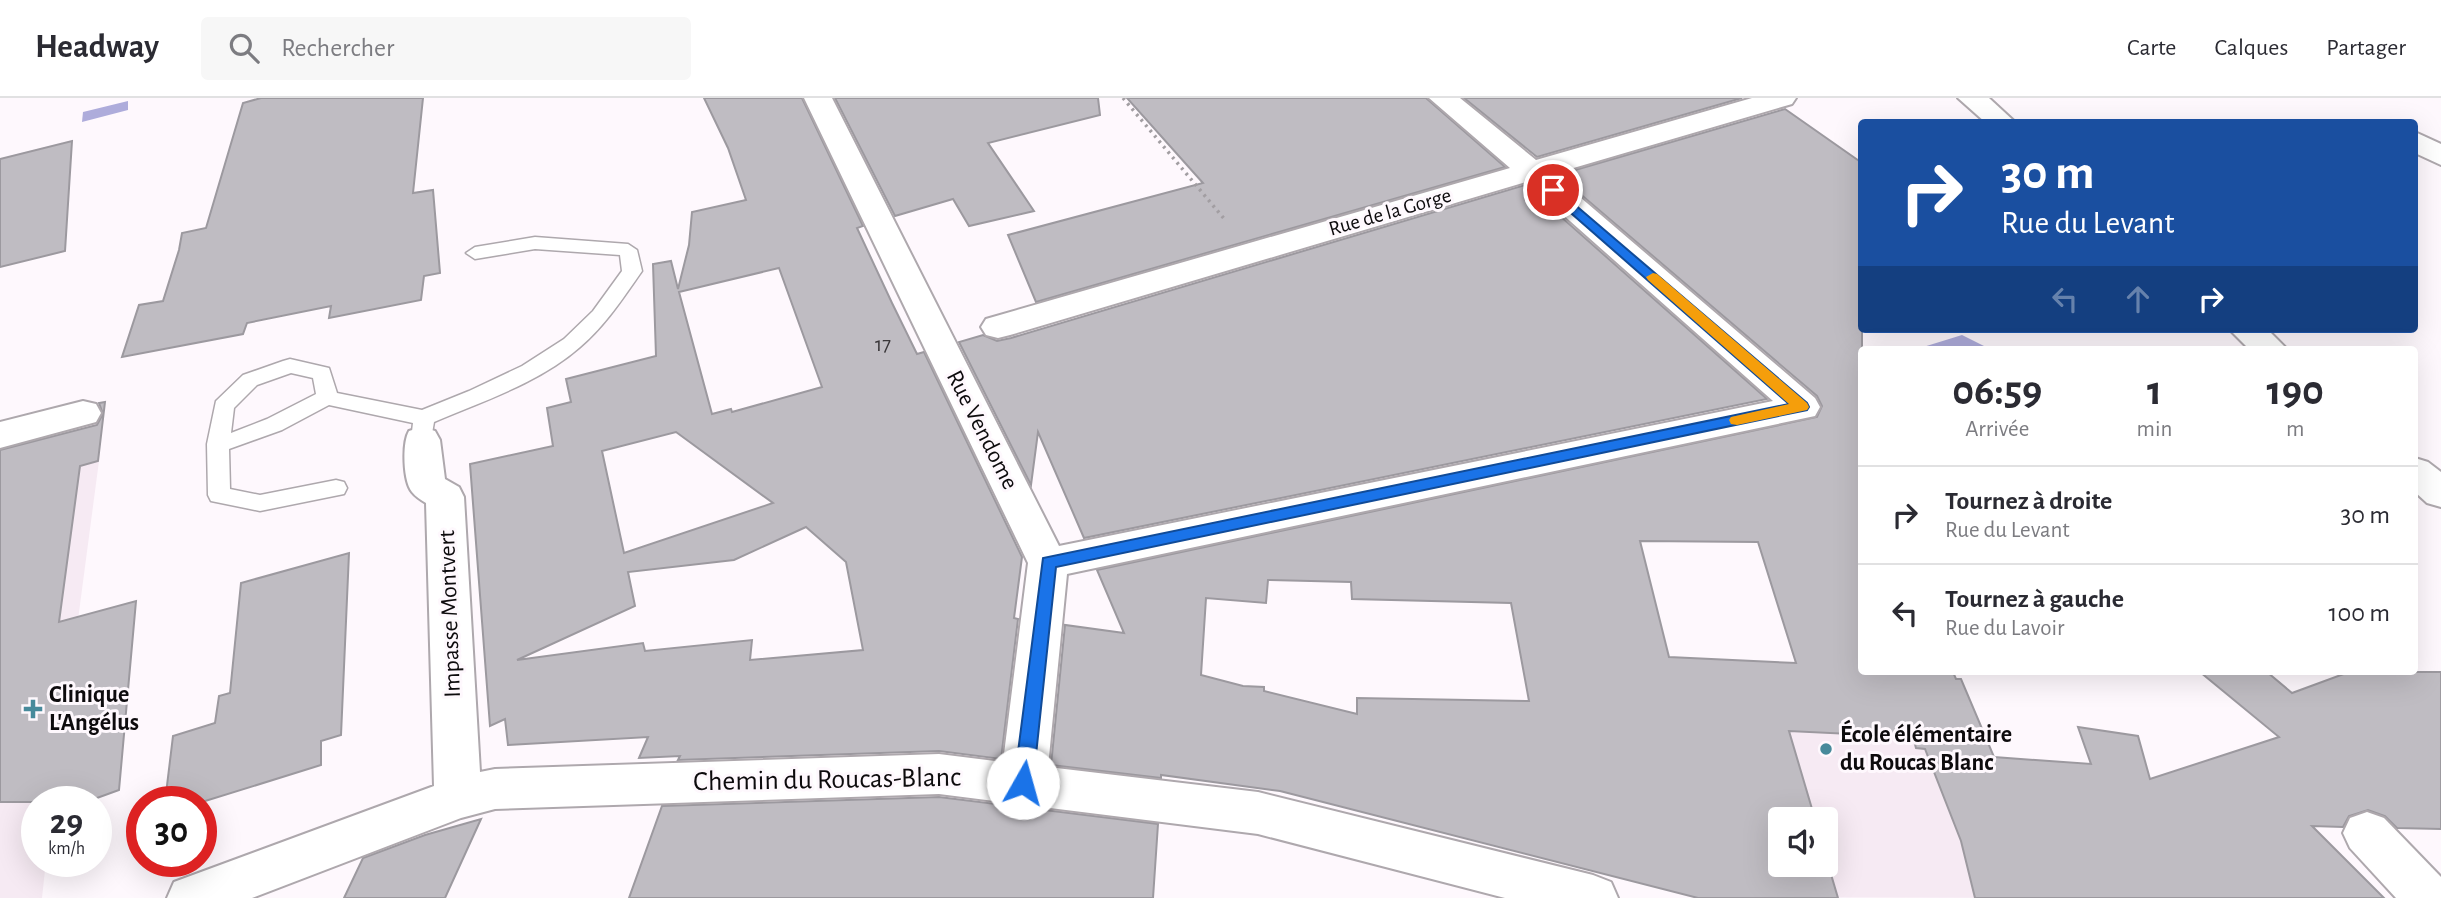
<!DOCTYPE html>
<html lang="fr">
<meta charset="utf-8">
<style>
:root{--surface:#fff;--page:#f7f7f7;--text:#2b2b33;--muted:#7c7c81;--line:#e1e1e2}
body{margin:0;font-family:"Alegreya Sans",sans-serif;background:var(--page);color:var(--text);height:100vh;display:flex;flex-direction:column;font-size:26px;white-space:nowrap}
*{box-sizing:border-box;margin:0}
p{font-size:23px;color:var(--muted)}
.icon{flex:none;width:38px;height:38px;fill:none;stroke:currentColor;stroke-width:2;stroke-linecap:round;stroke-linejoin:round}
.map{position:relative;flex:1;overflow:hidden}
.sheet{position:absolute;left:1858px;top:248px;width:560px;height:329px;display:flex;flex-direction:column;background:var(--surface);border-radius:7px;box-shadow:0 7px 28px #0002}
.sheet>*{flex:none}
.banner{position:absolute;left:1858px;top:21px;width:560px;height:214px;border-radius:7px;box-shadow:0 7px 28px #0002;background:#1a4fa0;color:#fff;overflow:hidden}
.controls{position:absolute;left:1768px;top:709px;display:grid;gap:14px}
.controls a{display:grid;place-items:center;width:70px;height:70px;border-radius:7px;background:var(--surface);box-shadow:0 7px 28px #0002;font-size:35px}
.speed{position:absolute;left:21px;top:688px;display:flex;gap:14px;font-size:35px;font-weight:700;text-align:center}
.speed>*{display:grid;place-content:center;width:91px;height:91px;border-radius:50%;background:var(--surface);box-shadow:0 7px 28px #0002;line-height:1}
.speed small{font-size:18px;font-weight:400}
.speed .limit{border:10px solid #d22;background:#fff;color:#111}
.pin{position:absolute;display:grid;place-items:center;width:60px;height:60px;color:#fff;margin:-30px;border:4px solid #fff;border-radius:50%;box-shadow:0 2px 7px #0007}
.me{position:absolute;width:77px;margin:-38px;rotate:7deg;stroke-linejoin:round;filter:drop-shadow(0 0 5px #0008)}
.turn{display:flex;align-items:center;gap:24px;height:147px;padding:0 28px;font-size:32px}
.turn .icon{width:91px;height:91px;stroke-width:2.5}
.turn b{display:block;font-size:49px;line-height:60px}
.lanes{display:flex;align-items:center;height:66px;padding:0 28px;background:#0003;justify-content:center;gap:35px;direction:ltr}
.lanes .off{opacity:.35}
.eta{display:flex;justify-content:space-evenly;align-items:center;height:119px;text-align:center}
.eta b{font-size:42px;font-weight:600;line-height:49px}
ul{padding:0;list-style:none}
li{display:flex;align-items:center;gap:21px;height:98px;padding:0 28px;border-top:2px solid var(--line)}
li div{flex:1}
li b{display:block;font-size:26px}
li em{font-style:normal}
header{display:flex;align-items:center;gap:42px;box-sizing:border-box;height:98px;padding:0 35px;background:var(--surface);border-bottom:2px solid var(--line)}
header strong{font-size:33px}
nav{display:flex;gap:38px;margin-inline-start:auto;font-size:24px}
.search{width:490px;height:63px;background:var(--page);display:flex;align-items:center;gap:18px;box-sizing:border-box;padding:0 24px;border-radius:7px;color:var(--muted);font-size:26px}
.map>svg:first-child{display:block}
.built{fill:#f6eaf3;fill-rule:evenodd}
.water{fill:#aeacdb}
.building{fill:#bfbcc2;stroke:#9c999f;stroke-width:2;fill-rule:evenodd}
.lines{fill:none;stroke-linecap:round;stroke-linejoin:round}
.lane-casing{stroke:#aea8ad;stroke-width:3}
.street-casing{stroke:#aea8ad;stroke-width:4}
.secondary-casing{stroke:#aea8ad;stroke-width:4}
.path{stroke:#a29ea2;stroke-width:3.5;stroke-dasharray:2.5 4.5;stroke-linecap:butt}
.lane{fill:#fff;fill-rule:evenodd}
.street{fill:#fff;fill-rule:evenodd}
.secondary{fill:#fff;fill-rule:evenodd}
.route{fill:#1a73e8;stroke:#114b97;stroke-width:2}
.slow{fill:#f59e0b}
.poi-dot{fill:#478a9b;stroke:#fef8fd;stroke-width:2.5}
.labels{text-anchor:middle;dominant-baseline:central;stroke-width:6;stroke-linejoin:round;paint-order:stroke}
.far-street-label{font-size:21px;fill:#0d0b0d;stroke:#fef8fd}
.number-label{font-size:21px;fill:#3a373a}
.street-label{font-size:24px;fill:#0d0b0d;stroke:#fef8fd}
.poi-label{font-size:24px;font-weight:bold;fill:#0d0b0d;stroke:#fef8fd;text-anchor:start}
.near-street-label{font-size:28px;fill:#0d0b0d;stroke:#fef8fd}
</style>
<header>
<strong>Headway</strong>
<div class="search"><svg class="icon" aria-label="search" viewBox="0 0 24 24"><circle cx="10" cy="10" r="6"/><path d="M15 15l6 6"/></svg>Rechercher</div>
<nav><a>Carte</a><a>Calques</a><a>Partager</a></nav>
</header>
<div class="map">
<svg width="2441" height="800" viewBox="0 0 2441 800">
<rect width="100%" height="100%" fill="#fef8fd"/>
<g class="built">
<path d="M102 313 99 363 54 703 37 704V763H46L42 800H0V341Z"/>
<path d="M1646 570 1961 581 2052 800 1693 799ZM1780 721H1825V766H1780Z"/>
</g>
<g class="water">
<path d="M128 3V12L82 24 83 14Z"/>
<path d="M1962 237 1988 250H1920Z"/>
</g>
<g class="building">
<path d="M261 0H423L413 95 433 92 440 175 424 178 421 202 329 220 331 208 247 225 243 236 122 259 139 207 163 203 179 152 182 135 206 130 243 5Z"/>
<path d="M704 0H802L863 128 857 130 892 205 917 256 924 254 1022 459 1014 520 1018 521 1001 661 939 653 678 662 680 658 639 660 648 639 508 647 505 621 490 628 470 366 553 348 547 310 571 304 566 281 656 258 653 166 671 163 678 191 689 147 692 114 746 102 728 50ZM779 170 822 289 732 314 731 311 712 316 679 194ZM676 334 773 405 624 455 602 353ZM806 429 846 464 863 552 750 562 752 542 645 553 643 545 517 562 635 508 628 474 734 462Z"/>
<path d="M835 0H1098L1100 17 988 45 1034 113 969 128 953 101 895 118Z"/>
<path d="M1127 0H1426L1505 69 1036 204 1008 137 1203 85Z"/>
<path d="M1464 0H1742L1537 59Z"/>
<path d="M1785 11 1862 65V574H1953L1956 581H1961L1994 659 2091 666 2078 629 2138 638 2150 681 2279 639 2200 574H2267L2292 595 2349 574H2441V731L2397 730 2385 718 2368 712 2349 718 2343 729 2312 728 2384 800H1975L1961 743 1925 651 1916 650 1913 639 1789 633 1815 721H1780V766H1825V756L1838 800H1698L1280 693 1161 677V680L1051 667 1065 527 1124 535 1097 472 1817 319 1822 308 1817 298 1558 77ZM1640 443 1758 444 1796 565 1669 559ZM1268 482 1351 484 1352 501 1511 505 1529 603 1357 600V616L1264 593V589L1243 588 1201 577 1206 500 1266 505Z"/>
<path d="M72 43 65 153 0 169V61Z"/>
<path d="M1525 87 1767 301 1084 440 1038 334 1031 387 959 244 983 237 997 243 1011 240Z"/>
<path d="M105 304 98 363 80 368 59 524 136 503 119 692 86 704H0V352L97 327 103 316 99 305Z"/>
<path d="M349 455 341 637 321 643V667L202 704H165L173 638 215 625 219 598 230 595 241 485Z"/>
<path d="M939 699 1158 726 1153 800H629L662 708Z"/>
<path d="M481 721 445 800H344L363 760 425 737Z"/>
</g>
<g class="lines">
<g class="lane-casing">
<path id="lane" d="M535 139 628 146 637 152 642 173C623 200 605 228 580 249 539 285 483 303 434 324L430 347 422 350 414 347 411 342 413 325 329 307 282 332 229 351 230 391 260 397 336 382 344 384 347 390 344 396 260 413 211 403 208 397 207 346 216 303 243 277 283 263 290 261 329 270 337 295 422 312 469 293 522 268 564 241 593 213 622 173 620 157 535 151 475 161 466 155 475 149ZM291 275 313 280 316 296 267 321 231 335 234 310 257 287Z"/>
</g>
<g class="street-casing">
<g id="street">
<path d="M804 0H832L1059 448 1773 303 1526 84 1010 237 998 240 986 237 981 229 986 221 1510 70 1429 0H1460L1536 62 1752 0H1796L1792 6 1553 76 1815 300 1820 309 1815 318 1067 476 1048 669 1258 694 1593 777 1611 784 1618 800H1505L1258 736 939 696 495 711 461 720 252 800H167L174 784 434 688 426 405C421 402 416 399 412 394 403 383 402 345 409 333L422 329 435 333 440 342 445 381 459 389 464 399 480 674 495 671 939 656 1003 664 1028 465Z"/>
<path d="M2415 34 2441 46V67L2415 55Z"/>
<path d="M83 303 96 306 101 315 96 324 0 350V324Z"/>
<path d="M2367 714 2384 720 2441 779V800H2396L2350 750 2343 735 2350 720Z"/>
</g>
</g>
<g class="secondary-casing">
<g id="secondary">
<path d="M1958 0H1989L2015 24H1985Z"/>
<path d="M2229 231H2267L2288 252H2250Z"/>
<path d="M2415 360 2428 364 2441 374V409L2427 405 2415 394Z"/>
</g>
</g>
<path class="path" d="M1123 0 1226 123"/>
<use href="#lane" class="lane"/>
<use href="#street" class="street"/>
<use href="#secondary" class="secondary"/>
</g>
<path class="route" d="M1553 88 1807 305 1809 309 1807 312 1056 469 1033 685 1030 691 1023 693 1016 691 1014 685 1043 460 1789 306 1548 95 1546 92Z"/>
<path class="slow" d="M1653 175 1657 176 1807 305 1809 309 1807 312 1737 327 1731 326 1729 322 1731 319 1789 306 1648 182 1646 179Z"/>
<g class="poi-dot">
<path d="M29.5 600.5h7v7h7v7h-7v7h-7v-7h-7v-7h7z"/>
<circle cx="1826" cy="651" r="7"/>
</g>
<g class="labels">
<g class="far-street-label">
<text transform="translate(1390 114) rotate(-16)">Rue de la Gorge</text>
</g>
<g class="number-label">
<text x="883" y="246">17</text>
</g>
<g class="street-label">
<text transform="translate(982 332) rotate(63)">Rue Vendome</text>
<text transform="translate(450 516) rotate(-92)">Impasse Montvert</text>
</g>
<g class="poi-label">
<text x="49" y="597">Clinique<tspan x="49" dy="28">L'Angélus</tspan></text>
<text x="1840" y="637">École élémentaire<tspan x="1840" dy="28">du Roucas Blanc</tspan></text>
</g>
<g class="near-street-label">
<text transform="translate(827 682) rotate(-1)">Chemin du Roucas-Blanc</text>
</g>
</g>
</svg>
<div class="controls">
<a><svg class="icon" aria-label="sound" viewBox="0 0 24 24"><path d="M4 9h4l5-4v14l-5-4H4zM17 9q2 3 0 6"/></svg></a>
</div>
<div class="speed"><div>29<small>km/h</small></div><div class="limit">30</div></div>
<div class="pin" style="left:1553px;top:92px;background:#d93025"><svg class="icon" aria-label="arrive" viewBox="0 0 24 24"><path d="M6 21V4h12l-3 4 3 4H6"/></svg></div>
<svg class="me" style="left:1023px;top:685px" viewBox="-20 -20 40 40"><circle r="19" fill="#fff"/><path d="M0-13L10 11 0 6-10 11z" fill="#1a73e8"/></svg>
<div class="banner">
<div class="turn"><svg class="icon" aria-label="right" viewBox="0 0 24 24"><path d="M7 20v-9h11M14 6l5 5-5 5"/></svg><div><b>30 m</b>Rue du Levant</div></div>
<div class="lanes"><svg class="icon off" aria-label="left" viewBox="0 0 24 24"><path d="M17 20v-9H6M10 6l-5 5 5 5"/></svg><svg class="icon off" aria-label="ahead" viewBox="0 0 24 24"><path d="M12 20V5M6 11l6-6 6 6"/></svg><svg class="icon" aria-label="right" viewBox="0 0 24 24"><path d="M7 20v-9h11M14 6l5 5-5 5"/></svg></div>
</div>
<section class="sheet">
<div class="eta">
<div><b>06:59</b><p>Arrivée</p></div>
<div><b>1</b><p>min</p></div>
<div><b>190</b><p>m</p></div>
</div>
<ul>
<li><svg class="icon" aria-label="right" viewBox="0 0 24 24"><path d="M7 20v-9h11M14 6l5 5-5 5"/></svg><div><b>Tournez à droite</b><p>Rue du Levant</p></div><em>30 m</em></li>
<li><svg class="icon" aria-label="left" viewBox="0 0 24 24"><path d="M17 20v-9H6M10 6l-5 5 5 5"/></svg><div><b>Tournez à gauche</b><p>Rue du Lavoir</p></div><em>100 m</em></li>
</ul>
</section>
</div>
